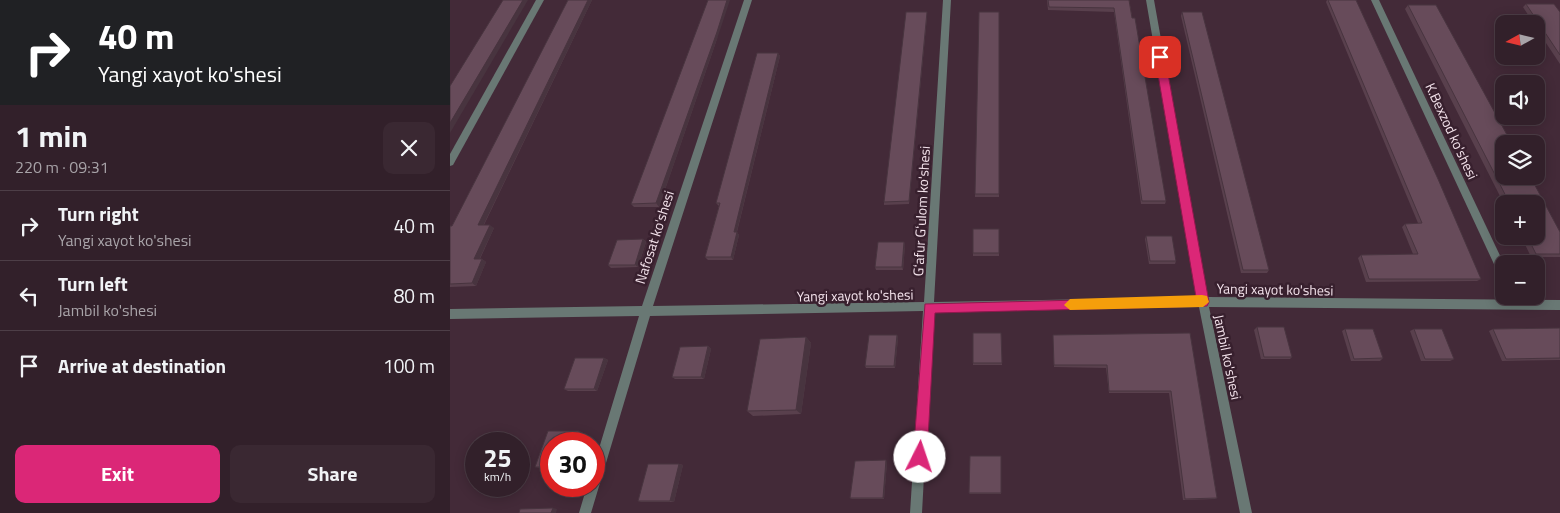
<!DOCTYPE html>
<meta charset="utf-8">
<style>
:root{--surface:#32202a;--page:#3a2832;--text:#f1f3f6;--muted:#a8a3a8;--line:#4d3e47;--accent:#db2777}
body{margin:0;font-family:"Titillium Web",sans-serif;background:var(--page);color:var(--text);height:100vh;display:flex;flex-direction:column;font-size:19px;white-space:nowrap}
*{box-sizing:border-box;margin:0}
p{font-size:16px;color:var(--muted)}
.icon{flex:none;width:28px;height:28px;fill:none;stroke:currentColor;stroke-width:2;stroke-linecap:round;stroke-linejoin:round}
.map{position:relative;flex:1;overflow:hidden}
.side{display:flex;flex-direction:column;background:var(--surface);width:450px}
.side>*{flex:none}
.banner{background:#202124;color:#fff;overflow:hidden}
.needle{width:32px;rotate:262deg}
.tools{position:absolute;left:1045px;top:15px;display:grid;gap:10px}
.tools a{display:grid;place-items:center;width:50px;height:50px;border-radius:10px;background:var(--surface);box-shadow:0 2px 12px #0003,0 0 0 1px var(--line);font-size:25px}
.speed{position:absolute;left:15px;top:432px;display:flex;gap:10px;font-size:25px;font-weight:700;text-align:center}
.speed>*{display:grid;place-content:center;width:65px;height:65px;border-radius:50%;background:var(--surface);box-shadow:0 2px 12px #0003,0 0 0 1px var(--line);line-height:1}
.speed small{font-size:12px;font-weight:400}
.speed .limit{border:8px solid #d22;background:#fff;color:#111}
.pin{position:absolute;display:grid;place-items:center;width:42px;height:42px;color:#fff;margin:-21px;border-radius:10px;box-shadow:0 2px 8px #0006}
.me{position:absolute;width:55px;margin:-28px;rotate:4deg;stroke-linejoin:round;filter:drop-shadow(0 0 4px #0008)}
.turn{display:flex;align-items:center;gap:18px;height:105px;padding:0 15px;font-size:22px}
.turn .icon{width:65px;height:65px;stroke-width:2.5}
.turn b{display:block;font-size:35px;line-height:42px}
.round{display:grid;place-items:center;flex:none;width:52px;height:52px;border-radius:10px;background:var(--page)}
.headline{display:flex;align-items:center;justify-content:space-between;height:85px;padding:0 15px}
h1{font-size:30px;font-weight:700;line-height:38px}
.button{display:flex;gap:10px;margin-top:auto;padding:10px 15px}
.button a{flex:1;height:58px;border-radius:10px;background:var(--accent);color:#fff;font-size:20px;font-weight:700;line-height:58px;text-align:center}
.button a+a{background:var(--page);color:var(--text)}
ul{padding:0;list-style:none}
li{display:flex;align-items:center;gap:15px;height:70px;padding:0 15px;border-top:1px solid var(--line)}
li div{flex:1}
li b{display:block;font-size:19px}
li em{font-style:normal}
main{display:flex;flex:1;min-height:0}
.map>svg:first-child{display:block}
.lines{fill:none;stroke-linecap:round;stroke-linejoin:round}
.lane{fill:#697874;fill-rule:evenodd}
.street{fill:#697874;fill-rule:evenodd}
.wall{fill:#59404d}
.shaded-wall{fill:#48343f}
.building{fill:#674b5a;stroke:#48343f}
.route{fill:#db2777;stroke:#8e194d}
.slow{fill:#f59e0b}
.labels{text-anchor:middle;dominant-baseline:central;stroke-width:5;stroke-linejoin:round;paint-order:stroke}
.street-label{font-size:14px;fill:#f4e3ec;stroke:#38202e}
</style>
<main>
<section class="side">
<div class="banner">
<div class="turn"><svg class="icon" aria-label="right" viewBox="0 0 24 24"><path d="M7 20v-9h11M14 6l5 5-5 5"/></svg><div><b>40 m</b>Yangi xayot ko'shesi</div></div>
</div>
<div class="headline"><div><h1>1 min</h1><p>220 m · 09:31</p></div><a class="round"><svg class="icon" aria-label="close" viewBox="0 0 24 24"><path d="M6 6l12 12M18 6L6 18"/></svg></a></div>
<ul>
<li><svg class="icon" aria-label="right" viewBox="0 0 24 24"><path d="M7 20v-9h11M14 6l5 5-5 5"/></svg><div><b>Turn right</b><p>Yangi xayot ko'shesi</p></div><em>40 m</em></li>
<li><svg class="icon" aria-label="left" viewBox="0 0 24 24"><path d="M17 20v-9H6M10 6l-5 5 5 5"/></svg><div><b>Turn left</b><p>Jambil ko'shesi</p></div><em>80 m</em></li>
<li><svg class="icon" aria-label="arrive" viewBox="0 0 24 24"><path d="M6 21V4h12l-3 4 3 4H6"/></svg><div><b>Arrive at destination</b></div><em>100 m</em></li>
</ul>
<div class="button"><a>Exit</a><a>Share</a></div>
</section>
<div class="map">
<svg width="1110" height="513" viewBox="0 0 1110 513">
<rect width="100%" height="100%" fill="#432a38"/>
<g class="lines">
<path class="lane" d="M921 0H929L1054 264V278L1050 277Z"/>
<g class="street">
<path d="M86 0H94L3 165 0 166V154Z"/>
<path d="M294 0H302L203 306 474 302 493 0H501L484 302 747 297 696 0H704L757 297 1110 300V310L759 307 802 513H790L749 307 483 311 472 513H460L473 311 200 316 141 513H129L137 486H144V465L189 316 0 319V309L192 306Z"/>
</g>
</g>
<g class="wall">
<path d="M118 0H142L34 225 44 228 30 259H32L36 262 26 286 0 287V226H2Z"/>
<path d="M597 0H679L716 201 715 204H691L664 12 598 10Z"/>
<path d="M877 0H906L1031 279 1027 281 916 282 908 258 911 255 963 254 952 227 955 224 968 223 876 2Z"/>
<path d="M1076 4 1110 12V64L1086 28V24H1084L1073 7Z"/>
<path d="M958 5 1110 232V257H1081L1071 236H1086V204H1054L955 9Z"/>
<path d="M477 12V16L459 204 434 205V202Z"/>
<path d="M549 12V197H525V194Z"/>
<path d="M732 12 819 270 817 273H791L731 16Z"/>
<path d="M268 36 209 207H184L181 204Z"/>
<path d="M328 53 330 56 287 232 289 235 283 260H258L255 257 269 206 266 203Z"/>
<path d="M549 229V256H523V253Z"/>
<path d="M696 236 726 261 725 264H699L695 239Z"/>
<path d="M193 239 196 242 188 267 161 268 158 265Z"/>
<path d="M454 242 455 245 453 270H426L425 267Z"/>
<path d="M807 327 842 357 840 359H811L804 330Z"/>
<path d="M1110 328V360L1052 361 1039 331 1043 329Z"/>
<path d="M895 329 933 358 930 361H901L892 331Z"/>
<path d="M964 329 1004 359 1000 361H971L960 331Z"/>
<path d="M551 333 552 365H523V363Z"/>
<path d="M740 333 767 498 765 499 733 500 719 393H659L656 368 604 367 603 335Z"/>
<path d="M447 335 448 338 445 368H416L415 366Z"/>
<path d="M356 337 361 343 351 414 303 416 297 411Z"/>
<path d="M258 346 261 349 254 379H225L222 377Z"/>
<path d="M154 358 158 360 147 391H118L114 389Z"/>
<path d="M98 431H129L133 433 129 444H101V468H90L85 467Z"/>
<path d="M551 456V494H520L519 493Z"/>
<path d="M437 462 434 499H402L400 498Z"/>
<path d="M229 464 233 465 224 502H191L188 501Z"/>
</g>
<g class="shaded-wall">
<path d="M73 0H78L0 133V123Z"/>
<path d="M138 0H142L32 228 28 225Z"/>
<path d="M277 0H280L268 36 209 207 206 203Z"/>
<path d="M477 12V16L459 204V201Z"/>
<path d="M328 53 330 56 286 235 284 232Z"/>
<path d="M40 225 44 228 28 262 24 259Z"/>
<path d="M287 232 289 235 283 260 281 257Z"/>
<path d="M193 239 196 242 188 267 185 265Z"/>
<path d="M454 242 455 245 453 270 452 267Z"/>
<path d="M32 259 36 262 26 286 22 283Z"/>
<path d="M447 335 448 338 445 368 444 366Z"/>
<path d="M356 337 361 343 351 414 346 410Z"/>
<path d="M258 346 261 349 254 379 251 377Z"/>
<path d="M154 358 158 360 147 391 144 389Z"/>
<path d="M129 431 133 433 129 444H125Z"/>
<path d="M436 460 437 462 434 499 433 498Z"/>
<path d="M229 464 233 465 224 502 220 501Z"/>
<path d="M103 508 107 509 106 513H101Z"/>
</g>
<g class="building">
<path d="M53 0H73L0 123V86Z"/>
<path d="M118 0H138L28 225H40L24 259H32L22 283 0 284V226H2Z"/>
<path d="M258 0H277L267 32 206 203 181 204Z"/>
<path d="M598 0H679L682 18H685L716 201H692L664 8 599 7Z"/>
<path d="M878 0H906L988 179 1031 279H919L911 255 968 254 955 224 972 223Z"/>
<path d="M1076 4H1104L1110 12V55Z"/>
<path d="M958 5H986L1062 144H1054V176H1080L1110 232V254H1086L1077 236H1086V204H1060Z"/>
<path d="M456 12H477L459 201 434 202Z"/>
<path d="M529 12H549V194H525Z"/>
<path d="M732 12H752L819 270H793Z"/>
<path d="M307 53H328L284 232H287L281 257H255L270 203H266Z"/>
<rect x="523" y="229" width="26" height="24"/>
<path d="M696 236H722L726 261H700Z"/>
<path d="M193 239 185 265H158L167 240Z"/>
<path d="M428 242H454L452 267H425Z"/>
<path d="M807 327H834L842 357H814Z"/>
<path d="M1110 328V358L1056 359 1043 329Z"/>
<path d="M895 329H923L933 358 904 359Z"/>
<path d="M964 329H992L1004 359H975Z"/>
<path d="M523 333H551L552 363H523Z"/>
<path d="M740 333 767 498 735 499 721 391H659L657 365H604L603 335Z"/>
<path d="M419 335H447L444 366H415Z"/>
<path d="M356 337 346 410 297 411 310 339Z"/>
<path d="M258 346 251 377H222L230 347Z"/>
<path d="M125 358H154L144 389H114Z"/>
<path d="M98 431H129L125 444H101V467H85Z"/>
<path d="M520 456H551V493H519Z"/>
<path d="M436 460 433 498H400L405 461Z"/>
<path d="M198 464H229L220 501H188Z"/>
<path d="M103 508 101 513H69L70 509Z"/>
</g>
<path class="route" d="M710 53 715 57 759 302 757 306 485 313 477 457 475 462 470 464 465 462 463 457 475 304 746 297 705 57Z"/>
<path class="slow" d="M752 295 757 296 759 302 753 307 620 310 614 305 620 299Z"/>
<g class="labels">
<g class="street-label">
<text transform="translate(1002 131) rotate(65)">K.Bexzod ko'shesi</text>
<text transform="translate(471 211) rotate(-87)">Gʻafur Gʻulom ko'shesi</text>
<text transform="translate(204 237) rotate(-72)">Nafosat ko'shesi</text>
<text transform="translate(825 289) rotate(1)">Yangi xayot ko'shesi</text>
<text transform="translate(405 295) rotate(-1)">Yangi xayot ko'shesi</text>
<text transform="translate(778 357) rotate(78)">Jambil ko'shesi</text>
</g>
</g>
</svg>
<div class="tools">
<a><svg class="needle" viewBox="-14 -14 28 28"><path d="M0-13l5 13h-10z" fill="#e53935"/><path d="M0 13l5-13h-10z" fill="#a8a3a8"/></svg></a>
<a><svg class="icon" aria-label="sound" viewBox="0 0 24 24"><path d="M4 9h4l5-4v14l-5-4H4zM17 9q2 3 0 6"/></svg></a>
<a><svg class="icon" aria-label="layers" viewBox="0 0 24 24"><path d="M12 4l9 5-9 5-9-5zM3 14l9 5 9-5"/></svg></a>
<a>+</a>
<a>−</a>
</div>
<div class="speed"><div>25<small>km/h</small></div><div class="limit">30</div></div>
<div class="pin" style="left:710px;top:57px;background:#d93025"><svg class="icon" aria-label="arrive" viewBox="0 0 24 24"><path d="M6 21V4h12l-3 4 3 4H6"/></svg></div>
<svg class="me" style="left:470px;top:457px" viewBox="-20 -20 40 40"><circle r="19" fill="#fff"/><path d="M0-13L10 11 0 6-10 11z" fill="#db2777"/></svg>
</div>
</main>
